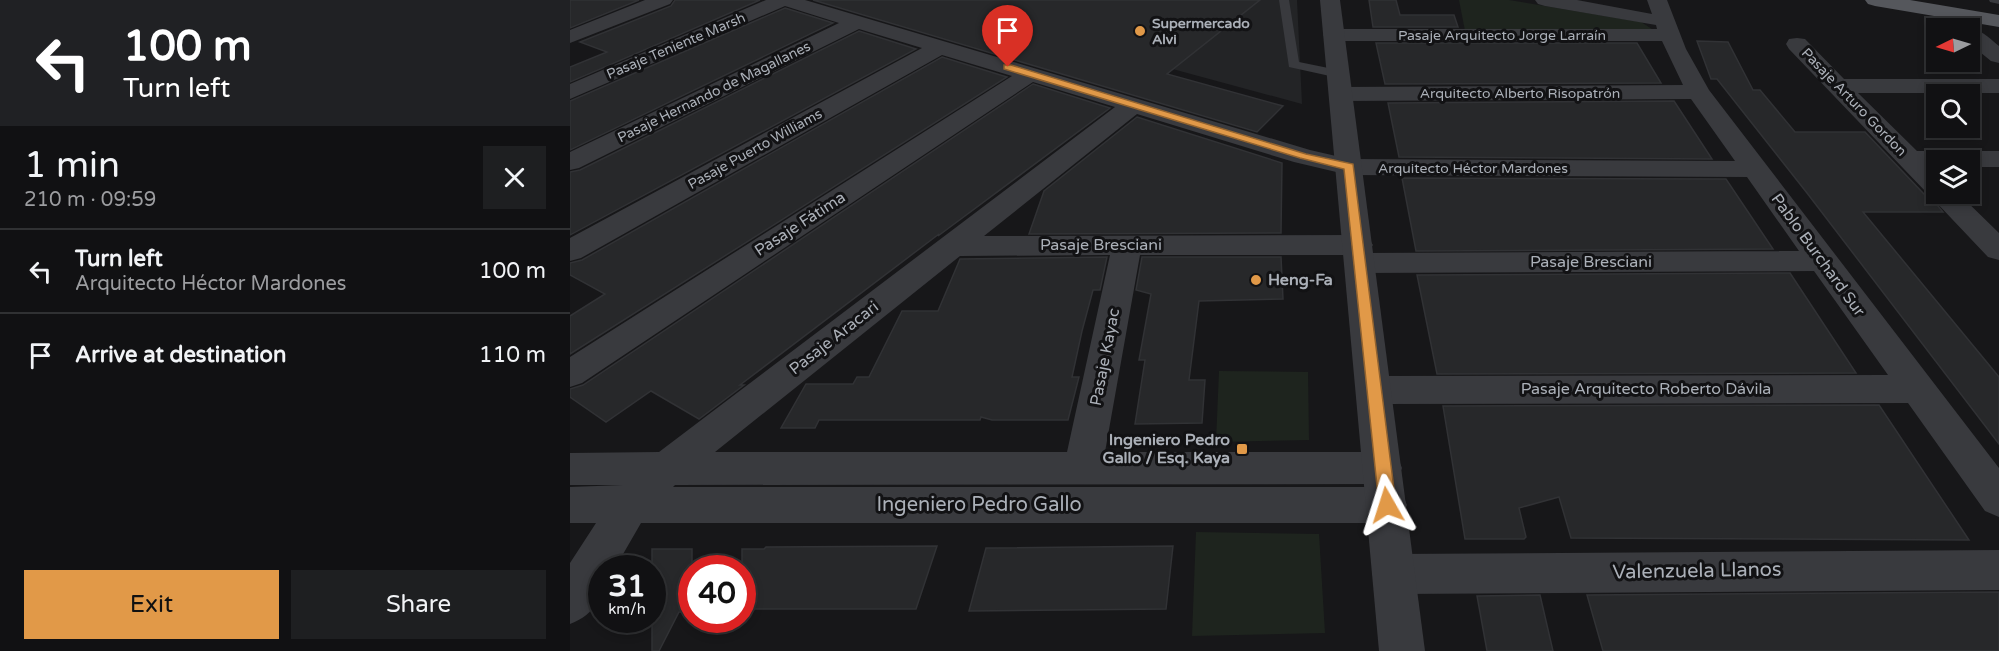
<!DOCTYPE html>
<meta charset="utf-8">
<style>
:root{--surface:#111113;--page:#1e1f21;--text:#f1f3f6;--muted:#9c9da0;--line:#303133;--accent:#e19948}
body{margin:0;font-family:"Varela Round",sans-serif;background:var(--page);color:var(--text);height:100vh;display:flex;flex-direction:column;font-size:22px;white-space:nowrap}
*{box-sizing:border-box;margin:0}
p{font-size:20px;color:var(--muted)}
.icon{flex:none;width:33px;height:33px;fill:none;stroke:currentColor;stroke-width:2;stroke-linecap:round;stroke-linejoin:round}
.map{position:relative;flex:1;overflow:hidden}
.panel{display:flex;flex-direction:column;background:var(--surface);width:570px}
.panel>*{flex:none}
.banner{background:#202124;color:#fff;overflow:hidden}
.needle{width:39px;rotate:265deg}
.controls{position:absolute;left:1356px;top:18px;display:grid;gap:12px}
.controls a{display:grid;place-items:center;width:54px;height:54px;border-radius:0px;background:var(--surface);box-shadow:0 3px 9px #0003,0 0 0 2px var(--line);font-size:30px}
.speed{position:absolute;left:18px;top:555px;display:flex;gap:12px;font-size:30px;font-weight:700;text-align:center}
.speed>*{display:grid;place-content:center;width:78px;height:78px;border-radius:50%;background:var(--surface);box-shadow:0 3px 9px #0003,0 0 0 2px var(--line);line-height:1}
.speed small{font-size:15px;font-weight:400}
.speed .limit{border:9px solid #d22;background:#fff;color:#111}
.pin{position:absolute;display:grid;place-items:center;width:51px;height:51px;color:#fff;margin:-62px -26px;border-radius:50% 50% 50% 0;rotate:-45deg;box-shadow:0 0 6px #0007}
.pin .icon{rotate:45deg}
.me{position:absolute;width:66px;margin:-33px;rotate:354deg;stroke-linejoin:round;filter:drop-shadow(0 0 4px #0008)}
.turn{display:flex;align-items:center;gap:21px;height:126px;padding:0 24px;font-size:27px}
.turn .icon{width:78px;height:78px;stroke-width:2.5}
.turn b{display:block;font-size:42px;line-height:51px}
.round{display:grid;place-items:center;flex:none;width:63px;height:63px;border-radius:0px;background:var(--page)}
.overview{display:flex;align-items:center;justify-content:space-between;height:102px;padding:0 24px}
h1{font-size:36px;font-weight:600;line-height:45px}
.button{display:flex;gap:12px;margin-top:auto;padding:12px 24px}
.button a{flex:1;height:69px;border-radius:0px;background:var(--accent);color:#111;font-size:24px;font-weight:600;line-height:69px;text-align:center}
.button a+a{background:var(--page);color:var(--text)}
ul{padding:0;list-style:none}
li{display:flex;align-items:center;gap:18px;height:84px;padding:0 24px;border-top:2px solid var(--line)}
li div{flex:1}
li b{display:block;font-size:22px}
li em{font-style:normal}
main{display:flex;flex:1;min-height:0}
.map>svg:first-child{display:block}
.built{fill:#232426}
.green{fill:#1e241e}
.building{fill:#27282a;stroke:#313235;stroke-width:1.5}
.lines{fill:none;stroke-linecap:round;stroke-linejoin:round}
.service{fill:#393a3e;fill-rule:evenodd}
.minor{fill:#393a3e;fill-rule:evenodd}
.tertiary{fill:#393a3e;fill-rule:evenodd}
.primary{fill:#55575c;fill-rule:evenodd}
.route{fill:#e19948;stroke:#92632f;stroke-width:1.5}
.poi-dot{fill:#e19948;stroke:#121214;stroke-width:2}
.labels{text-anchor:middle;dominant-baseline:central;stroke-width:6;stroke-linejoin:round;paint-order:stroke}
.far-poi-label{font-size:14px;font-weight:bold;fill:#abb0b8;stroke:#121214;text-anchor:start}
.far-street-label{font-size:14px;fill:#abb0b8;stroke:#121214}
.street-label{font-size:16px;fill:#abb0b8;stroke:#121214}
.poi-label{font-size:16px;font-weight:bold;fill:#abb0b8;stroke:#121214;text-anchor:start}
.near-street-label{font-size:20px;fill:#abb0b8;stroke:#121214}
</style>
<main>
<section class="panel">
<div class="banner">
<div class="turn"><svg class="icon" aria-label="left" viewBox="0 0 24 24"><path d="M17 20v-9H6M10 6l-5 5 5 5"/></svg><div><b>100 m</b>Turn left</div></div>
</div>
<div class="overview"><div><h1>1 min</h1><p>210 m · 09:59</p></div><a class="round"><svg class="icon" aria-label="close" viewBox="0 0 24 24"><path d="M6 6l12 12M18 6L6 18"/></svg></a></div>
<ul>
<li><svg class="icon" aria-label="left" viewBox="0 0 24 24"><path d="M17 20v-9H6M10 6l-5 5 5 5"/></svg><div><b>Turn left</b><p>Arquitecto Héctor Mardones</p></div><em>100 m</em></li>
<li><svg class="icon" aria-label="arrive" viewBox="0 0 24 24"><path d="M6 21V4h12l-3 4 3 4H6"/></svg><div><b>Arrive at destination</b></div><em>110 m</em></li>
</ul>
<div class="button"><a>Exit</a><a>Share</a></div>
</section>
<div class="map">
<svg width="1429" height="651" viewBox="0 0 1429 651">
<rect width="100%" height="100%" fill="#171719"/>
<path class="built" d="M348 0H727L732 104Z"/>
<g class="green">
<path d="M889 0H939L1071 22 1085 31H895Z"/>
<path d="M649 371 738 372 739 440 646 442Z"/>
<path d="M626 532 749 534 755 633 622 636Z"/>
</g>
<g class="building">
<path d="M0 0H69L0 28Z"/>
<path d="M105 0H190L0 82V67L37 52 10 42 101 6Z"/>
<path d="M243 0H690L597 74 713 106 687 132Z"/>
<path d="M799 0H826L830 15H884L888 27H803Z"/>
<path d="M215 8 263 23 0 150V101Z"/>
<path d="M289 31 346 49 0 235V172L10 170Z"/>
<path d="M1127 41 1158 42 1183 90H1190L1225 132H1295L1354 194 1359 195 1373 212H1293L1429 377V444L1237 193 1147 79H1141Z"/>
<path d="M806 43H1067L1091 83 815 84Z"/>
<path d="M372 57 437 77 0 354V316L35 294 0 275V263L12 260Z"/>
<path d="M463 84 540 108 368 236 369 234 170 385H174L129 419 81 391 36 422 0 397V389L13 385Z"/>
<path d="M1104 101 1142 159 829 157 818 103Z"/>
<path d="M567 117 712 163 711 233 459 234 474 191Z"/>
<path d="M832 178 1156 179 1203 249 846 251Z"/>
<path d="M537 257 530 290H523L512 331 502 377H509L498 420H422L411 417 410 420H249L245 428H211L236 384H283L287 377H299L332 311H368L390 259Z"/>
<path d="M572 257H711L713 299 629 301 619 380H635L632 423 565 424 575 360H569L581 294 566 290Z"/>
<path d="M1220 273 1286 373 867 374 847 275Z"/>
<path d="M1309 405 1399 540 1001 538 989 497 949 508 956 537 954 539H895L873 406Z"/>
<path d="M367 546 346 609H172V549H194L196 547Z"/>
<path d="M603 546 596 609 399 611 416 548Z"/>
<path d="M82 549H122V612H109L89 651H82Z"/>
<path d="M1429 592V651H1033L1017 595Z"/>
<path d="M970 595 983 651H917L907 596Z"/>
</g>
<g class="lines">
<g class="service">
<path d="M709 0H719L729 62 773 71 775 74 773 77 769 78 719 67Z"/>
<path d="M1419 0H1429V4L1420 2Z"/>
</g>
<g class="minor">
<path d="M75 0H103L100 4 0 43V30Z"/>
<path d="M196 0H235L740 150 779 159 1165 161 1121 99 771 101 763 99 759 94 763 89 771 87 1113 85 1092 41H764L757 39 753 35 757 31 764 29H1087L1086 25 975 6 968 4 965 0H1007L1082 14 1077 0H1097L1116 49 1139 90 1429 468V517L1415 511 1338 403 804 404 791 400 786 390 791 380 804 376 1318 375 1244 271 790 273 779 270 775 263 779 256 784 255H570L535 452H813L827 456 832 468 827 480 813 484 105 485 103 487H817L831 492 837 505 831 518 817 523H71L45 568H32C32 596 27 614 0 624V563L26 523H0V487L53 485H0V453L89 452 545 107 463 82 12 383 0 387V357L442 76 372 55 11 258 0 261V238L352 48 289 29 9 168 0 170V152L269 23 215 6 0 99V84ZM567 114 724 162 779 175 1177 177 1229 251 794 253 798 252 803 245 798 238 788 235 414 236ZM540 255 497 452H145L390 256Z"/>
<path d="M1397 28C1410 28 1419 38 1429 46V63L1421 61 1400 44V28Z"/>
<path d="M1227 38 1235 39 1274 79H1429V93H1288L1347 151H1429V167H1400V160H1366V167H1362L1366 171V194H1389L1429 233V260L1418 257 1364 200 1361 193 1356 192 1219 49 1216 44 1219 39Z"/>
<path d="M1429 550V590L824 594 809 588 802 574 809 560 824 554Z"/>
</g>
<path class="tertiary" d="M750 0H770L855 651H809Z"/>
<path class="primary" d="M1295 0H1340L1429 15V27L1305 6 1298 4Z"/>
</g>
<path class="route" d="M434 65H441L736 154 783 164 826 505 823 510 817 513 811 510 809 505 774 169 730 158 434 69Z"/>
<g class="poi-dot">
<circle cx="570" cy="31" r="6"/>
<circle cx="686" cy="280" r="6"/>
<rect x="666" y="443" width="12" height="12" rx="3"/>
</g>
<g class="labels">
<g class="far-poi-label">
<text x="582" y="23">Supermercado<tspan x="582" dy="16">Alvi</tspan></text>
</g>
<g class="far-street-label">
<text x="932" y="35">Pasaje Arquitecto Jorge Larraín</text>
<text transform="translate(106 46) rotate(-23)">Pasaje Teniente Marsh</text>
<text transform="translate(144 92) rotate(-26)">Pasaje Hernando de Magallanes</text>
<text x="950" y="93">Arquitecto Alberto Risopatrón</text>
<text transform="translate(1284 102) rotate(46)">Pasaje Arturo Gordon</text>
<text transform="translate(185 149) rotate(-29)">Pasaje Puerto Williams</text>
<text x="903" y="168">Arquitecto Héctor Mardones</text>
</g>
<g class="street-label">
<text transform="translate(230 224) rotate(-33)">Pasaje Fátima</text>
<text x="531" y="245">Pasaje Bresciani</text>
<text transform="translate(1248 255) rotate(54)">Pablo Burchard Sur</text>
<text x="1021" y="262">Pasaje Bresciani</text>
<text transform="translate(264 338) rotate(-38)">Pasaje Aracari</text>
<text transform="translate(535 357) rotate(-79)">Pasaje Kayac</text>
<text x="1076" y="389">Pasaje Arquitecto Roberto Dávila</text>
</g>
<g class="poi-label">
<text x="698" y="280">Heng-Fa</text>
<text x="660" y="440" text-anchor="end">Ingeniero Pedro<tspan x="660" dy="18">Gallo / Esq. Kaya</tspan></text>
</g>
<g class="near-street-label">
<text x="409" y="505">Ingeniero Pedro Gallo</text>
<text transform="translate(1127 571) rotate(-1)">Valenzuela Llanos</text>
</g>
</g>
</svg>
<div class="controls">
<a><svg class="needle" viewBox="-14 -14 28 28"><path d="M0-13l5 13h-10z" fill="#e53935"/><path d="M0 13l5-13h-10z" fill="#9c9da0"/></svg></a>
<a><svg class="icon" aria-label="search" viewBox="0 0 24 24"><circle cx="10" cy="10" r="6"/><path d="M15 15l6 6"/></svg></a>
<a><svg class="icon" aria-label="layers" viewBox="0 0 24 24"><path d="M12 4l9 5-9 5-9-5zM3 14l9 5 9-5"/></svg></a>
</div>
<div class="speed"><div>31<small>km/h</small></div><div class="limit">40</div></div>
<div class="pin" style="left:438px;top:67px;background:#d93025"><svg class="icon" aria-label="arrive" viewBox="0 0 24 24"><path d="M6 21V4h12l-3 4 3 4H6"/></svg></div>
<svg class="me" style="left:817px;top:505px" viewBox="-20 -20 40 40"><path d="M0-17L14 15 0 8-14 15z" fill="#e19948" stroke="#fff" stroke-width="4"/></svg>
</div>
</main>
